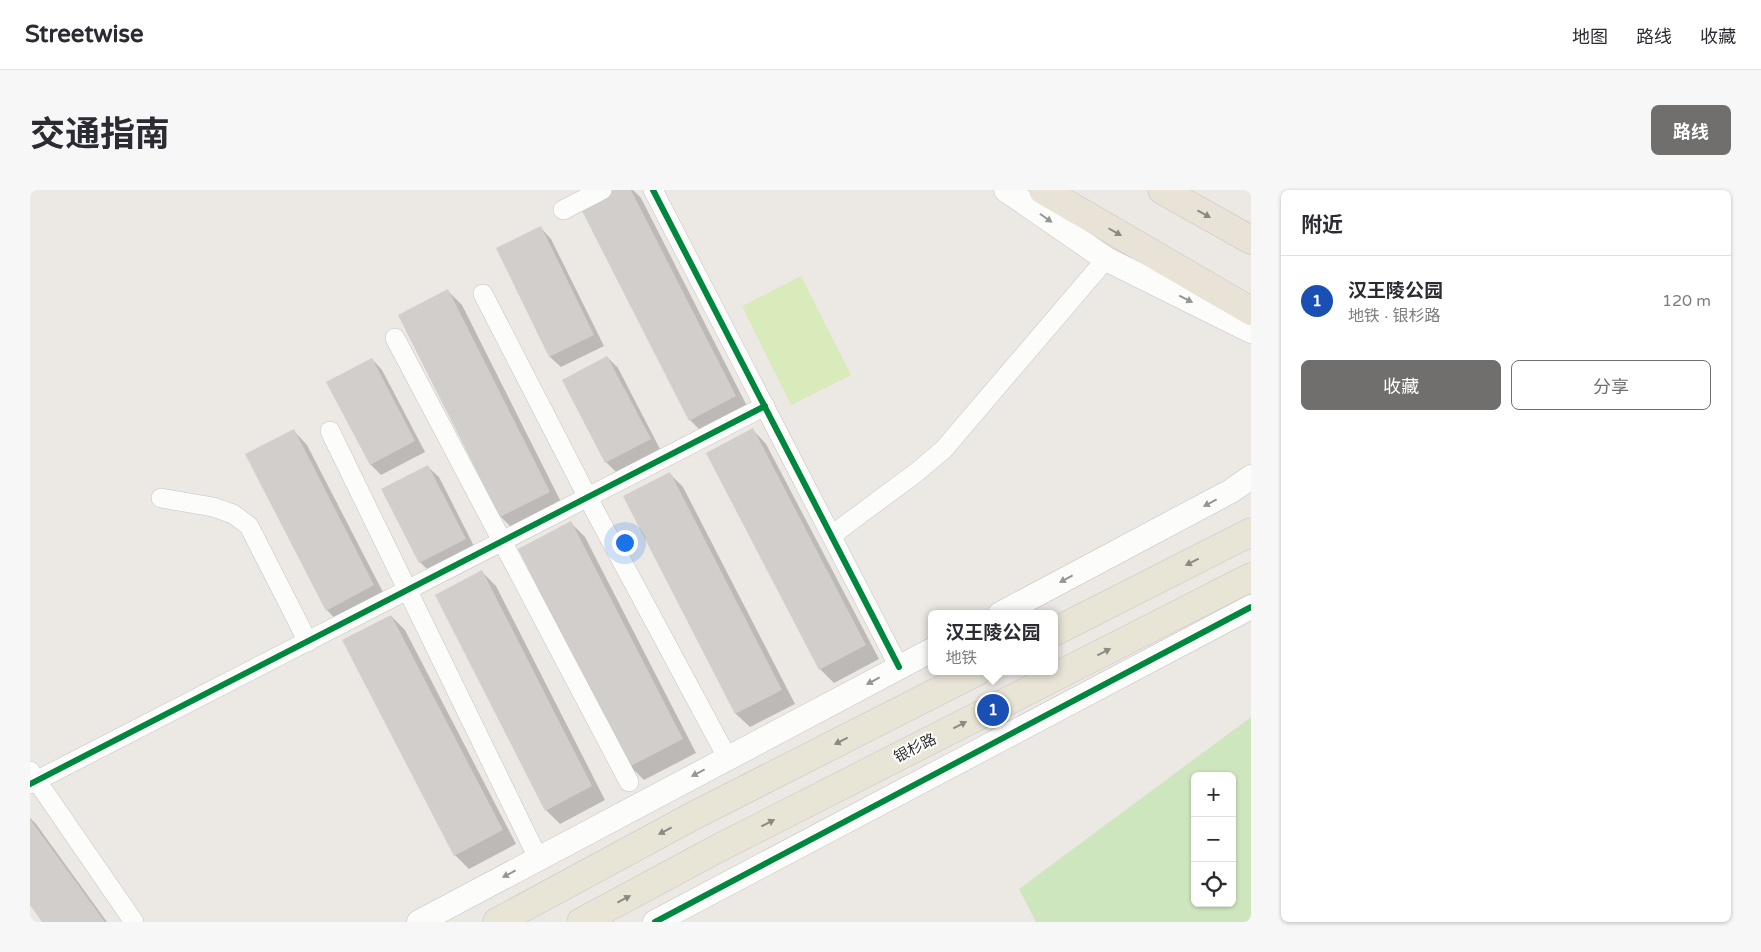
<!DOCTYPE html>
<html lang="zh">
<head>
<meta charset="utf-8">
<style>
  :root { --surface:#fff; --page:#f7f7f7; --text:#2b2b33; --muted:#7c7c81; --line:#e1e1e2; --accent:#706f6e }
  body { margin:0; font-family:"Varela Round","Noto Sans SC",sans-serif; background:var(--page); color:var(--text) }
  .controls { position:absolute; right:15px; bottom:15px; display:grid; overflow:hidden; border-radius:8px; box-shadow:0 1px 4px #0004 }
  .controls button { width:45px; height:45px; display:grid; place-items:center; padding:0; border:0; border-bottom:1px solid var(--line); background:var(--surface); color:var(--text); font:25px sans-serif }
  .you { position:absolute; left:594px; top:352px; width:18px; height:18px; margin:-12px; border:4px solid #fff; border-radius:50%; background:#1a73e8; box-shadow:0 0 0 8px #1a73e833 }
  .badge { display:grid; place-items:center; width:32px; height:32px; border-radius:50%; background:var(--accent); color:#fff; font-size:16px; font-weight:700 }
  .pin { position:absolute; translate:-50% -50%; border:2px solid #fff; box-shadow:0 1px 5px #0006 }
  .popup { position:absolute; left:898px; top:420px; width:130px; height:65px; box-sizing:border-box; display:grid; place-content:center; border-radius:8px; background:var(--surface); filter:drop-shadow(0 1px 4px #0005); font-size:16px; white-space:nowrap; color:var(--muted) }
  .popup b { font-size:19px; color:var(--text) }
  .popup::after { content:''; position:absolute; left:50%; top:100%; margin-left:-10px; border:10px solid transparent; border-top-color:var(--surface) }
  .list { margin:0; padding:0; list-style:none }
  h2 { display:flex; justify-content:space-between; align-items:center; height:65px; margin:0; padding:0 20px; font-size:21px }
  h2 small { font-size:16px; font-weight:400; color:var(--muted) }
  .list li { display:grid; grid-template-columns:32px 1fr auto; gap:15px; align-items:center; box-sizing:border-box; height:90px; padding:0 20px; border-top:1px solid var(--line) }
  .list b { display:block; font-size:19px; white-space:nowrap }
  .list p { margin:0; font-size:16px; white-space:nowrap; color:var(--muted) }
  .list em { font-size:16px; font-style:normal; color:var(--muted) }
  .actions { display:flex; gap:10px; padding:15px 20px }
  .actions a { flex:1; padding:11px 0; border:1px solid var(--accent); border-radius:8px; text-align:center; font-size:18px; color:var(--accent) }
  .actions .main { background:var(--accent); color:#fff }
  .icon { flex:none; width:28px; height:28px; fill:none; stroke:currentColor; stroke-width:2; stroke-linecap:round; stroke-linejoin:round }
  .map { position:relative; flex:none; width:1221px; height:732px; overflow:hidden; border-radius:8px }
  header { display:flex; align-items:center; gap:30px; box-sizing:border-box; height:70px; padding:0 25px; background:var(--surface); border-bottom:1px solid var(--line) }
  header strong { font-size:24px }
  nav { display:flex; gap:28px; margin-inline-start:auto; font-size:18px }
  .intro { display:flex; align-items:center; justify-content:space-between; box-sizing:border-box; height:120px; padding:0 30px }
  h1 { margin:0; font-size:35px }
  .button { padding:12px 22px; border-radius:8px; background:var(--accent); color:#fff; font-size:18px; font-weight:700 }
  main { display:flex; gap:30px; padding:0 30px }
  aside { flex:1; background:var(--surface); border-radius:8px; box-shadow:0 1px 4px #0004 }
  .map>svg:first-child { display:block }
</style>
</head>
<body>
<header>
<strong>Streetwise</strong>
<nav><a>地图</a><a>路线</a><a>收藏</a></nav>
</header>
<div class="intro"><h1>交通指南</h1><a class="button">路线</a></div>
<main>
<div class="map">
<svg width="1221" height="732" viewBox="0 0 1221 732">
  <rect width="100%" height="100%" fill="#ece8e4"/>
  <!-- green -->
  <path fill="#cee6be" fill-rule="evenodd" d="M1221,527V732H1006L989,699ZM1165,586H1202V713H1165Z"/>
  <!-- pitch -->
  <polygon fill="#d9eabb" points="771,86 821,185 761,215 712,116"/>
  <!-- shadow -->
  <g fill="#0003">
    <polygon points="585,0 603,0 611,8 719,220 674,244 660,230"/>
    <polygon points="511,38 521,49 574,156 531,177 520,167 468,59"/>
    <polygon points="418,101 432,115 533,316 484,340 471,327 369,126"/>
    <polygon points="577,167 588,178 630,259 586,282 576,272"/>
    <polygon points="342,169 352,180 395,262 351,285 341,275 298,193"/>
    <polygon points="723,240 736,254 849,469 804,493 790,479 678,264"/>
    <polygon points="264,241 277,255 357,410 310,434 297,420"/>
    <polygon points="398,277 409,287 446,360 401,383 390,372 353,300"/>
    <polygon points="639,283 653,297 765,514 720,537 706,524 594,307"/>
    <polygon points="541,333 555,347 666,563 614,590 600,576"/>
    <polygon points="452,382 466,396 575,610 530,634 516,620"/>
    <polygon points="361,426 375,440 486,654 439,679 425,665"/>
    <polygon points="0,628 6,634 77,732 14,732 0,713"/>
  </g>
  <!-- building -->
  <g fill="#d1cecb">
    <polygon points="582,0 601,0 706,206 659,231 550,17"/>
    <polygon points="511,36 564,145 519,167 466,58"/>
    <polygon points="418,99 520,302 470,327 368,125"/>
    <polygon points="577,166 621,249 575,273 532,190"/>
    <polygon points="342,168 385,251 340,275 296,192"/>
    <polygon points="723,238 836,455 789,480 676,263"/>
    <polygon points="264,239 344,395 296,421 215,264"/>
    <polygon points="398,275 436,349 389,373 351,299"/>
    <polygon points="640,282 752,500 705,524 593,306"/>
    <polygon points="541,331 653,549 599,577 488,359"/>
    <polygon points="452,380 562,596 515,621 405,405"/>
    <polygon points="361,425 473,640 424,666 312,450"/>
    <polygon points="0,629 75,732 12,732 0,715"/>
  </g>
  <g fill="none" stroke-linecap="round" stroke-linejoin="round">
    <defs>
      <g id="minor">
        <polyline points="623,0 869,477"/>
        <polyline points="533,20 572,0"/>
        <polyline points="453,104 558,308 697,567"/>
        <polyline points="365,148 599,592"/>
        <polyline points="300,241 508,668"/>
        <polyline points="131,308 183,317 203,324 219,336 278,452"/>
        <polyline points="802,345 887,282 914,259 1076,69"/>
        <polyline points="0,581 104,732"/>
        <polyline points="0,594 735,216"/>
      </g>
      <g id="tertiary">
        <polyline points="976,0 1076,69 1221,141"/>
        <polyline points="970,424 1201,301 1221,287"/>
        <polyline points="389,732 902,460"/>
        <polyline points="625,732 1221,417"/>
      </g>
      <g id="primary">
        <polyline points="1024,442 1221,342"/>
        <polyline points="467,732 663,626 948,481"/>
        <polyline points="551,732 683,661 1221,387"/>
      </g>
      <g id="trunk">
        <polyline points="1013,0 1221,121"/>
        <polyline points="1132,0 1221,50"/>
      </g>
    </defs>
    <!-- minor casing -->
    <use href="#minor" stroke="#c5c4c5" stroke-width="20"/>
    <!-- tertiary casing -->
    <use href="#tertiary" stroke="#c5c4c5" stroke-width="25"/>
    <!-- primary casing -->
    <use href="#primary" stroke="#c6c5c4" stroke-width="29"/>
    <!-- trunk casing -->
    <use href="#trunk" stroke="#c6c5c4" stroke-width="29"/>
    <!-- minor -->
    <use href="#minor" stroke="#fcfcfb" stroke-width="19"/>
    <!-- tertiary -->
    <use href="#tertiary" stroke="#fcfcfb" stroke-width="24"/>
    <!-- primary -->
    <use href="#primary" stroke="#e8e4d6" stroke-width="28"/>
    <!-- trunk -->
    <use href="#trunk" stroke="#e9e2d6" stroke-width="28"/>
    <defs>
      <g id="cycleway">
        <polyline points="623,0 869,477"/>
        <polyline points="0,594 735,216"/>
        <polyline points="625,732 1221,417"/>
      </g>
    </defs>
    <!-- cycleway casing -->
    <use href="#cycleway" stroke="#fff" stroke-width="9"/>
    <!-- cycleway -->
    <use href="#cycleway" stroke="#00873e" stroke-width="6"/>
  </g>
  <!-- one-way arrows -->
  <defs><path id="oneway-solid" d="M-6-.8H1V-3.2L6.5 0L1 3.2V.8H-6Z" transform="scale(1.25)"/></defs>
  <g fill="#8c8882">
    <use href="#oneway-solid" transform="translate(1174 24) rotate(29)"/>
    <use href="#oneway-solid" transform="translate(1085 42) rotate(30)"/>
  </g>
  <g fill="#959594">
    <use href="#oneway-solid" transform="translate(1016 28) rotate(35)"/>
    <use href="#oneway-solid" transform="translate(1156 109) rotate(27)"/>
    <use href="#oneway-solid" transform="translate(1180 313) rotate(152)"/>
    <use href="#oneway-solid" transform="translate(1036 389) rotate(152)"/>
    <use href="#oneway-solid" transform="translate(843 491) rotate(152)"/>
    <use href="#oneway-solid" transform="translate(668 583) rotate(152)"/>
    <use href="#oneway-solid" transform="translate(479 684) rotate(152)"/>
  </g>
  <g fill="#8b8982">
    <use href="#oneway-solid" transform="translate(1162 372) rotate(153)"/>
    <use href="#oneway-solid" transform="translate(1074 462) rotate(-27)"/>
    <use href="#oneway-solid" transform="translate(930 535) rotate(-27)"/>
    <use href="#oneway-solid" transform="translate(811 551) rotate(153)"/>
    <use href="#oneway-solid" transform="translate(738 633) rotate(-27)"/>
    <use href="#oneway-solid" transform="translate(635 641) rotate(152)"/>
    <use href="#oneway-solid" transform="translate(594 709) rotate(-28)"/>
  </g>
  <g text-anchor="middle" dominant-baseline="central" stroke-width="4" stroke-linejoin="round" paint-order="stroke">
    <!-- street labels -->
    <g font-size="15" fill="#2e2e2e" stroke="#fff">
      <text transform="translate(885 558) rotate(-27)">银杉路</text>
    </g>
  </g>
</svg>
<div class="controls">
<button>+</button>
<button>−</button>
<button><svg class="icon" aria-label="locate" viewBox="0 0 24 24"><circle cx="12" cy="12" r="6"/><path d="M12 2v4M12 18v4M2 12h4M18 12h4"/></svg></button>
</div>
<div class="you"></div>
<div class="pin badge" style="left:963px;top:520px;background:#1a4fb4">1</div>
<div class="popup"><b>汉王陵公园</b>地铁</div>
</div>
<aside>
<h2>附近<small></small></h2>
<ul class="list">
<li><span class="badge" style="background:#1a4fb4">1</span><div><b>汉王陵公园</b><p>地铁 · 银杉路</p></div><em>120 m</em></li>
</ul>
<div class="actions"><a class="main">收藏</a><a>分享</a></div>
</aside>
</main>
</body>
</html>
